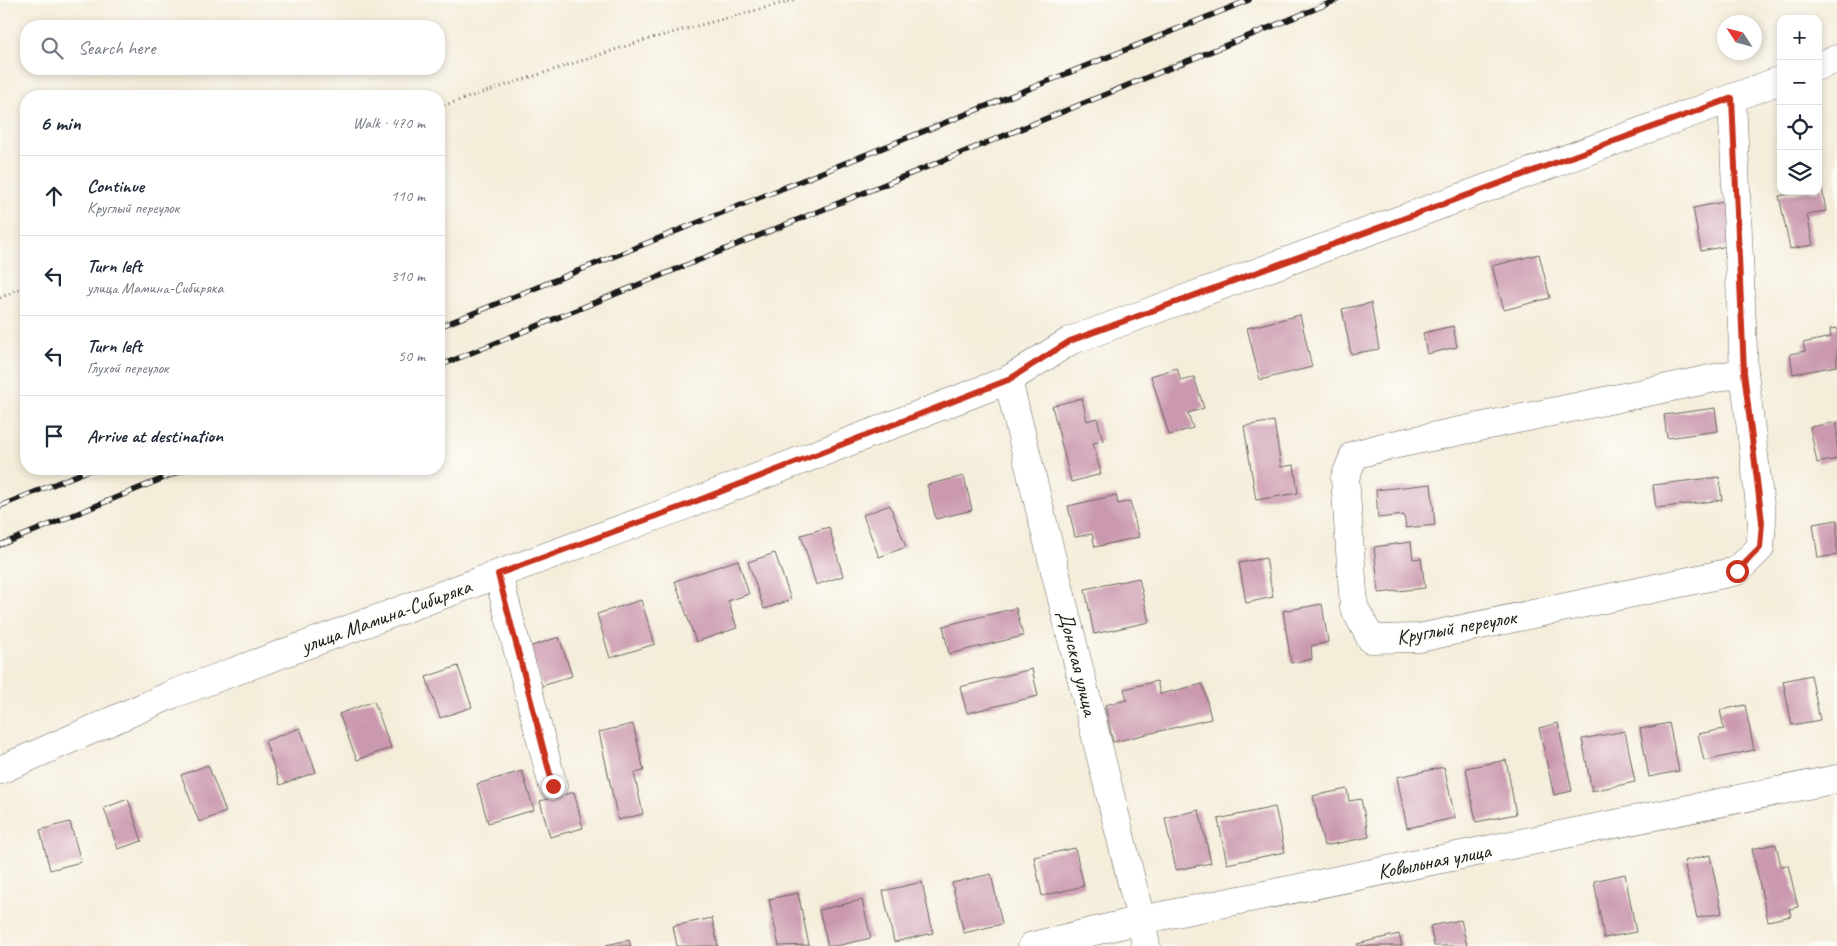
<!DOCTYPE html>
<html lang="en">
<head>
<meta charset="utf-8">
<style>
  :root { --surface:#fff; --page:#f2f2f3; --text:#1f2937; --muted:#747a83; --line:#e0e1e3 }
  body { margin:0; font-family:Caveat,sans-serif; background:var(--page); color:var(--text) }
  .controls { position:absolute; right:15px; top:15px; display:grid; overflow:hidden; border-radius:10px; box-shadow:0 2px 8px #0003 }
  .controls button { width:45px; height:45px; display:grid; place-items:center; padding:0; border:0; border-bottom:1px solid var(--line); background:var(--surface); color:var(--text); font:25px sans-serif }
  .compass { position:absolute; left:1717px; top:15px; width:45px; height:45px; border-radius:50%; background:var(--surface); box-shadow:0 2px 8px #0003; rotate:306deg }
  .stop { position:absolute; width:15px; height:15px; margin:-11px; border:4px solid #c8321e; border-radius:50%; background:#fff }
  .stop.end { background:#c8321e; border-color:#fff; box-shadow:0 1px 5px #0008 }
  .list { margin:0; padding:0; list-style:none }
  h2 { display:flex; justify-content:space-between; align-items:center; height:65px; margin:0; padding:0 20px; font-size:21px }
  h2 small { font-size:16px; font-weight:400; color:var(--muted) }
  .list li { display:grid; grid-template-columns:32px 1fr auto; gap:15px; align-items:center; box-sizing:border-box; height:80px; padding:0 20px; border-top:1px solid var(--line) }
  .list b { display:block; font-size:19px; white-space:nowrap }
  .list p { margin:0; font-size:16px; white-space:nowrap; color:var(--muted) }
  .list em { font-size:16px; font-style:normal; color:var(--muted) }
  .icon { flex:none; width:28px; height:28px; fill:none; stroke:currentColor; stroke-width:2; stroke-linecap:round; stroke-linejoin:round }
  .map { position:relative; flex:none; width:1837px; height:946px; overflow:hidden }
  .search { position:absolute; background:var(--surface); box-shadow:0 2px 8px #0003; left:20px; top:20px; width:425px; height:55px; display:flex; align-items:center; gap:12px; box-sizing:border-box; padding:0 18px; border-radius:20px; color:var(--muted); font-size:19px }
  .panel { position:absolute; background:var(--surface); box-shadow:0 2px 8px #0003; left:20px; top:90px; width:425px; height:385px; border-radius:20px }
  .map>svg:first-child { display:block }
</style>
</head>
<body>
<div class="map">
<svg width="1837" height="946" viewBox="0 0 1837 946">
  <rect width="100%" height="100%" fill="#fdfcf7"/>
  <filter id="ink" filterUnits="userSpaceOnUse"><feTurbulence type="fractalNoise" baseFrequency=".02" numOctaves="2"/><feDisplacementMap in="SourceGraphic" scale="10" xChannelSelector="R" yChannelSelector="G"/><feConvolveMatrix kernelMatrix="1 2 1 2 8 2 1 2 1" color-interpolation-filters="sRGB"/></filter>
  <filter id="wash" filterUnits="userSpaceOnUse"><feTurbulence type="fractalNoise" baseFrequency=".0096" numOctaves="4" result="noise"/><feDisplacementMap in="SourceGraphic" scale="20" xChannelSelector="R" yChannelSelector="G"/><feGaussianBlur stdDeviation="1.12" result="paint"/><feColorMatrix in="noise" values="0 0 0 0 0 0 0 0 0 0 0 0 0 0 0 0 0 1.4 0 .05"/><feComposite in="paint" operator="in"/></filter>
  <g filter="url(#wash)">
    <rect width="100%" height="100%" fill="#f4edda"/>
    <g id="blocks">
      <!-- building -->
      <g fill="#cb99af">
        <polygon points="1822,188 1826,211 1807,214 1813,245 1790,249 1779,196 1806,191 1818,191 1818,189"/>
        <polygon points="1729,201 1738,244 1701,251 1693,208"/>
        <polygon points="1539,254 1550,298 1504,310 1492,266"/>
        <polygon points="1371,303 1379,349 1351,354 1342,309"/>
        <polygon points="1300,315 1312,367 1260,380 1247,328"/>
        <polygon points="1453,326 1457,347 1427,354 1423,333"/>
        <polygon points="1837,328 1837,366 1793,374 1790,354 1805,351 1803,343 1831,337 1830,329"/>
        <polygon points="1177,368 1181,381 1194,377 1204,408 1188,413 1193,428 1169,435 1151,376"/>
        <polygon points="1082,398 1087,421 1097,418 1103,441 1093,443 1101,474 1071,482 1052,406"/>
        <polygon points="1715,408 1718,431 1667,438 1664,415"/>
        <polygon points="1274,421 1281,467 1294,465 1298,493 1256,500 1244,426"/>
        <polygon points="1837,422 1837,459 1817,463 1810,427"/>
        <polygon points="964,476 972,510 936,519 927,485"/>
        <polygon points="1719,477 1722,500 1656,508 1653,485"/>
        <polygon points="1431,484 1435,525 1406,528 1404,515 1378,518 1376,490"/>
        <polygon points="1116,495 1118,504 1130,501 1139,537 1095,547 1092,534 1075,537 1068,506"/>
        <polygon points="890,505 906,547 879,557 863,515"/>
        <polygon points="1837,520 1837,555 1818,558 1813,524"/>
        <polygon points="829,527 843,576 816,585 801,535"/>
        <polygon points="1411,542 1413,559 1421,558 1425,588 1379,593 1374,547"/>
        <polygon points="775,553 791,600 764,609 748,562"/>
        <polygon points="1266,558 1273,597 1246,603 1239,563"/>
        <polygon points="738,560 749,594 728,601 737,628 696,642 675,581"/>
        <polygon points="1139,578 1149,622 1094,634 1085,589"/>
        <polygon points="641,600 655,644 610,658 597,614"/>
        <polygon points="1322,604 1328,642 1311,646 1312,659 1291,663 1283,611"/>
        <polygon points="1016,608 1023,636 949,654 943,626"/>
        <polygon points="559,637 572,676 542,686 529,647"/>
        <polygon points="458,666 472,707 440,718 426,677"/>
        <polygon points="1032,669 1038,696 967,713 960,687"/>
        <polygon points="1811,675 1820,720 1792,725 1783,681"/>
        <polygon points="1157,681 1160,694 1203,684 1211,719 1113,742 1105,705 1127,700 1124,689"/>
        <polygon points="374,701 391,748 357,760 339,714"/>
        <polygon points="1745,705 1754,750 1704,761 1698,734 1724,729 1720,710"/>
        <polygon points="1558,723 1572,791 1554,795 1539,728"/>
        <polygon points="1669,723 1679,771 1649,777 1640,729"/>
        <polygon points="633,724 644,771 634,773 643,814 618,820 599,732"/>
        <polygon points="300,728 316,772 280,785 265,741"/>
        <polygon points="1625,731 1635,782 1592,791 1582,739"/>
        <polygon points="1506,760 1516,814 1476,822 1466,768"/>
        <polygon points="208,765 226,812 199,822 181,775"/>
        <polygon points="1444,767 1455,818 1407,828 1397,777"/>
        <polygon points="522,771 534,810 488,823 477,784"/>
        <polygon points="1347,789 1349,801 1361,799 1369,837 1324,846 1313,796"/>
        <polygon points="574,792 583,828 550,837 540,801"/>
        <polygon points="128,799 142,841 118,849 104,808"/>
        <polygon points="1275,807 1285,852 1227,864 1218,819"/>
        <polygon points="1199,810 1211,863 1176,870 1165,818"/>
        <polygon points="70,822 81,862 50,870 40,830"/>
        <polygon points="1776,844 1781,866 1788,865 1798,907 1789,909 1791,916 1768,921 1752,849"/>
        <polygon points="1075,848 1084,886 1042,896 1034,857"/>
        <polygon points="1710,855 1722,913 1697,918 1684,861"/>
        <polygon points="991,874 1002,924 964,933 952,883"/>
        <polygon points="1625,874 1636,932 1604,938 1594,881"/>
        <polygon points="922,882 933,933 894,942 883,891"/>
        <polygon points="798,893 809,945 779,946 769,899"/>
        <polygon points="862,900 871,938 836,946 828,946 819,910"/>
        <polygon points="712,918 718,946 677,946 673,926"/>
        <polygon points="1461,920 1467,946 1434,946 1430,926"/>
        <polygon points="1399,934 1402,946 1358,946 1357,944"/>
        <polygon points="629,940 631,946 606,946 606,945"/>
      </g>
    </g>
  </g>
  <g filter="url(#ink)">
    <use href="#blocks" fill-opacity="0" stroke="#68655e" stroke-width="1"/>
    <g fill="none" stroke-linecap="round" stroke-linejoin="round">
      <defs>
        <g id="street">
          <polyline points="1818,66 1837,59"/>
          <polyline points="1732,98 1744,372 1762,522 1760,548 1737,571 1419,638 1371,639 1354,607 1345,478 1354,455 1383,447 1744,372"/>
          <polyline points="1008,380 1141,920 1146,946"/>
          <polyline points="498,574 553,786"/>
          <polyline points="0,770 173,694 681,507 1008,380 1070,341 1781,80"/>
          <polyline points="1032,946 1141,920 1837,779"/>
        </g>
      </defs>
      <!-- street casing -->
      <use href="#street" stroke="#68655e" stroke-width="29"/>
      <!-- path -->
      <g stroke="#68655e" stroke-width="3" stroke-dasharray="1 4" stroke-linecap="butt">
        <polyline points="439,107 645,40 794,0"/>
        <polyline points="0,298 26,286"/>
      </g>
      <!-- street -->
      <use href="#street" stroke="#fff" stroke-width="28"/>
      <defs>
        <g id="rail">
          <polyline points="439,327 1249,0"/>
          <polyline points="439,366 1337,0"/>
          <polyline points="0,506 92,469"/>
          <polyline points="0,545 186,469"/>
        </g>
      </defs>
      <!-- rail casing -->
      <use href="#rail" stroke="#1c1c1c" stroke-width="5.5"/>
      <!-- rail -->
      <use href="#rail" stroke="#fdfcf7" stroke-width="4" stroke-dasharray="11" stroke-linecap="butt"/>
    </g>
  </g>
  <g fill="none" stroke-linecap="round" stroke-linejoin="round" filter="url(#ink)">
    <!-- route -->
    <polyline stroke="#c8321e" stroke-width="6" points="553,786 498,574 681,507 1008,380 1070,341 1732,98 1744,372 1762,522 1760,548 1737,571"/>
  </g>
  <g text-anchor="middle" dominant-baseline="central" stroke-width="4" stroke-linejoin="round" paint-order="stroke">
    <!-- street labels -->
    <g font-size="21" fill="#1c1c1c" stroke="#fdfcf7">
      <text transform="translate(386 616) rotate(-20)">улица Мамина-Сибиряка</text>
      <text transform="translate(1456 627) rotate(-10)">Круглый переулок</text>
      <text transform="translate(1078 663) rotate(76)">Донская улица</text>
      <text transform="translate(1434 861) rotate(-11)">Ковыльная улица</text>
    </g>
  </g>
</svg>
<div class="controls">
<button>+</button>
<button>−</button>
<button><svg class="icon" aria-label="locate" viewBox="0 0 24 24"><circle cx="12" cy="12" r="6"/><path d="M12 2v4M12 18v4M2 12h4M18 12h4"/></svg></button>
<button><svg class="icon" aria-label="layers" viewBox="0 0 24 24"><path d="M12 4l9 5-9 5-9-5zM3 14l9 5 9-5"/></svg></button>
</div>
<svg class="compass" viewBox="-18 -18 36 36"><path d="M0-13l5 13h-10z" fill="#e53935"/><path d="M0 13l5-13h-10z" fill="#747a83"/></svg>
<div class="stop" style="left:1737px;top:571px"></div>
<div class="stop end" style="left:553px;top:786px"></div>
<div class="search"><svg class="icon" aria-label="search" viewBox="0 0 24 24"><circle cx="10" cy="10" r="6"/><path d="M15 15l6 6"/></svg>Search here</div>
<section class="panel">
<h2>6 min<small>Walk · 470 m</small></h2>
<ul class="list">
<li><svg class="icon" aria-label="ahead" viewBox="0 0 24 24"><path d="M12 20V5M6 11l6-6 6 6"/></svg><div><b>Continue</b><p>Круглый переулок</p></div><em>110 m</em></li>
<li><svg class="icon" aria-label="left" viewBox="0 0 24 24"><path d="M17 20v-9H6M10 6l-5 5 5 5"/></svg><div><b>Turn left</b><p>улица Мамина-Сибиряка</p></div><em>310 m</em></li>
<li><svg class="icon" aria-label="left" viewBox="0 0 24 24"><path d="M17 20v-9H6M10 6l-5 5 5 5"/></svg><div><b>Turn left</b><p>Глухой переулок</p></div><em>50 m</em></li>
<li><svg class="icon" aria-label="arrive" viewBox="0 0 24 24"><path d="M6 21V4h12l-3 4 3 4H6"/></svg><div><b>Arrive at destination</b></div></li>
</ul>
</section>
</div>
</body>
</html>
